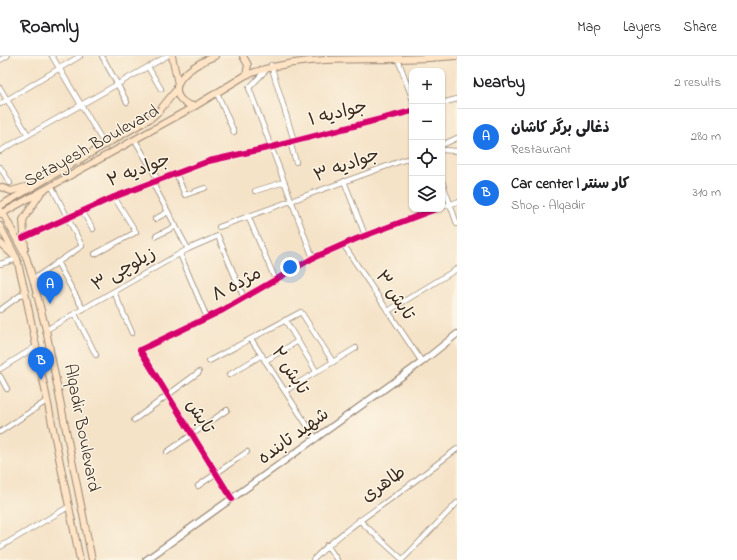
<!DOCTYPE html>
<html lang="en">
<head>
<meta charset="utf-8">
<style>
  :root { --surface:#fff; --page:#f2f2f2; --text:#202124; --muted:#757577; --line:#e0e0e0; --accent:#1a73e8 }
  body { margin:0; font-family:"Indie Flower","Playpen Sans Arabic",sans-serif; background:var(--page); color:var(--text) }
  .controls { position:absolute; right:12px; top:12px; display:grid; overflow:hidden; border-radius:8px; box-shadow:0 1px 3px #0004 }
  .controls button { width:36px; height:36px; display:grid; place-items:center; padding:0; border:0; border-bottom:1px solid var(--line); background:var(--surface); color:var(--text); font:20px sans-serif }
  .you { position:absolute; left:290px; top:211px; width:14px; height:14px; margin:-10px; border:3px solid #fff; border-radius:50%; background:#1a73e8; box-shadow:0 0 0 6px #1a73e833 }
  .badge { display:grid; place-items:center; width:26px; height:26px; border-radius:50%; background:var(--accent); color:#fff; font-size:13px; font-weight:700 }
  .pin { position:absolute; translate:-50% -33px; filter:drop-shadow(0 1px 2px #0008) }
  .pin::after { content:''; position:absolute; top:21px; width:14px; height:12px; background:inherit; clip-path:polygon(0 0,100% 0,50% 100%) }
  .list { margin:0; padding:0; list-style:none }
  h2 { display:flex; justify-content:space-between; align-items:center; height:52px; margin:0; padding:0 16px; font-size:17px }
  h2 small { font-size:13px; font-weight:400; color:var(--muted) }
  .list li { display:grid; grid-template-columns:26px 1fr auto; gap:12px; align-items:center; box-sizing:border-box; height:56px; padding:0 16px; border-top:1px solid var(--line) }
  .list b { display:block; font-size:15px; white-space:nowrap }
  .list p { margin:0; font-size:13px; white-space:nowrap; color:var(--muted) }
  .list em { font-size:13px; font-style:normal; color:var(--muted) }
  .icon { flex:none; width:22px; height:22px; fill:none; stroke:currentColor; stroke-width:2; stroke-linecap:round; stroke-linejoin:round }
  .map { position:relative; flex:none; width:457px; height:504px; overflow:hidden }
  header { display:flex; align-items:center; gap:24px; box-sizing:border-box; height:56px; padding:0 20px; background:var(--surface); border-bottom:1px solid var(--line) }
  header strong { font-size:19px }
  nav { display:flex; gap:22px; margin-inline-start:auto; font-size:14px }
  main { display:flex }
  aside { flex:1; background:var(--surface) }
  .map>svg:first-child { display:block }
</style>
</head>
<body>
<header>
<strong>Roamly</strong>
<nav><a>Map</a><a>Layers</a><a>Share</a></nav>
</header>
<main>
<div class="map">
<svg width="457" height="504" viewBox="0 0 457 504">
  <rect width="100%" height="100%" fill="#fcf5e5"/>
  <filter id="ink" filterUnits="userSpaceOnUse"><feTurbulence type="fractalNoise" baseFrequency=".025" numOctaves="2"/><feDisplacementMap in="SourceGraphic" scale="8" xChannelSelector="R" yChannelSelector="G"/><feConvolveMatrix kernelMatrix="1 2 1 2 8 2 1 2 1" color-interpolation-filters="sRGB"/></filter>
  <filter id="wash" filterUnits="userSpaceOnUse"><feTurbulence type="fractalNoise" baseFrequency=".012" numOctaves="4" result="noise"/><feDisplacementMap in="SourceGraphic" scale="16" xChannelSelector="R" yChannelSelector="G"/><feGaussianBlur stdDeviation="0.9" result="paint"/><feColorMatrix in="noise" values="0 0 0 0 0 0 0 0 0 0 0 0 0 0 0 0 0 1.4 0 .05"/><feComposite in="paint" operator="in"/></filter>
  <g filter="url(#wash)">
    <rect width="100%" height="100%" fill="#f5e3c8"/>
  </g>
  <g filter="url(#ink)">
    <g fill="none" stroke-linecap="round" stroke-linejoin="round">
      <defs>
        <g id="minor">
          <polyline points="52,0 105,89"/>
          <polyline points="102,0 127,46"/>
          <polyline points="398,3 412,42"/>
          <polyline points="0,4 7,0"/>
          <polyline points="271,9 294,85"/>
          <polyline points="148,11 161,33"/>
          <polyline points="267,13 249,32 313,202"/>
          <polyline points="0,32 28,79"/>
          <polyline points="217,37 234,76"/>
          <polyline points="442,47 457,43"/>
          <polyline points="0,48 80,0"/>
          <polyline points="135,84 158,124"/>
          <polyline points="290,86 296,106"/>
          <polyline points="442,89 457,82"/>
          <polyline points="442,94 457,95"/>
          <polyline points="0,95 167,0"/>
          <polyline points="0,111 10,127"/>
          <polyline points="176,117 185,139 205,132"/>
          <polyline points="344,125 365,179"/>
          <polyline points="442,125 457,168"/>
          <polyline points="152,126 188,193"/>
          <polyline points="255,135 284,126"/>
          <polyline points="442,151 457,146"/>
          <polyline points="82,155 93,173"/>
          <polyline points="248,160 276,225"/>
          <polyline points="155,163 168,156"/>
          <polyline points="219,171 412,101"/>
          <polyline points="156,180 176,170"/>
          <polyline points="23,182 114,141 209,105 272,91 412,55"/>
          <polyline points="343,188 422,306"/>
          <polyline points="95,198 136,176 114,141"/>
          <polyline points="180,198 207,262"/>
          <polyline points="57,206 83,253"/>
          <polyline points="0,208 17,203"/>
          <polyline points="33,223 82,190 52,131"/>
          <polyline points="114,236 132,277"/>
          <polyline points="0,254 25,236"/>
          <polyline points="388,255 457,213"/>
          <polyline points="75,258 96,299"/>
          <polyline points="285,264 316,315"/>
          <polyline points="46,274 188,193 218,180 244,242"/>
          <polyline points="251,283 316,383"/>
          <polyline points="209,305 301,256 333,306"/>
          <polyline points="265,305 298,285"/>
          <polyline points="0,313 37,290"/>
          <polyline points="229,319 262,299"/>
          <polyline points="0,320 7,333"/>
          <polyline points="285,335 356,292"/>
          <polyline points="134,364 199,316"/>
          <polyline points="0,376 48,344"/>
          <polyline points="167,396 227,354"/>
          <polyline points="198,430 247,396"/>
          <polyline points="232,443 140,294 223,254 313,202 356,183 436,153"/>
          <polyline points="359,464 402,503"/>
          <polyline points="327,489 337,504"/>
          <polyline points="0,491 70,450"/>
          <path d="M313,504C339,477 370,458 400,436C419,422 438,407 457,393"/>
          <polyline points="402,504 457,447"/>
        </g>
        <polyline id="tertiary" points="146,504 422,306 457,278"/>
        <g id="secondary">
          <polyline points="172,0 178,28"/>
          <path d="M215,0C202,5 168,22 179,41C182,46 189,50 195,50L246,19L248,9L243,0"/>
          <path d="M246,19C298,0 342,4 397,3C417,3 436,2 456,0"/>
          <polyline points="0,131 11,135 25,131"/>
          <polyline points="0,150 151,62 160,54 177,33"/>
          <polyline points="0,155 3,157 26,201 33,223 46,274 92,504"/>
          <polyline points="1,158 195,50"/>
          <polyline points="0,170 17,203 25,236 80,504"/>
          <polyline points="0,187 14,200"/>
          <polyline points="25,192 23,164 40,138"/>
        </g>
      </defs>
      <!-- minor casing -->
      <use href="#minor" stroke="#988673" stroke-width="6"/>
      <!-- tertiary casing -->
      <use href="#tertiary" stroke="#988673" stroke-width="8"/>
      <!-- secondary casing -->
      <use href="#secondary" stroke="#988673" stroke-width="8"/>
      <!-- minor -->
      <use href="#minor" stroke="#fff" stroke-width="4.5"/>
      <!-- tertiary -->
      <use href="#tertiary" stroke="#fff" stroke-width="5.5"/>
      <!-- secondary -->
      <use href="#secondary" stroke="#ffe4c6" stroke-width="6"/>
      <defs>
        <g id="cycleway">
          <polyline points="23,182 114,141 209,105 272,91 412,55"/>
          <polyline points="232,443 140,294 223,254 313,202 356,183 436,153"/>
        </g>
      </defs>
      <!-- cycleway casing -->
      <use href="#cycleway" stroke="#fcf5e5" stroke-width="8"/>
      <!-- cycleway -->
      <use href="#cycleway" stroke="#d6006c" stroke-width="6"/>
    </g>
  </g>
  <g text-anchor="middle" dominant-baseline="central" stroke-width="3" stroke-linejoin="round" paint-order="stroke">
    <!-- street labels -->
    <g font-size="18" fill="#3b2a1e" stroke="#fcf5e5">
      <text transform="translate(338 58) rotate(-14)">جوادیه ۱</text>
      <text transform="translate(92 91) rotate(-29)">Setayesh Boulevard</text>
      <text transform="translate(347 110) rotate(-20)">جوادیه ۳</text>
      <text transform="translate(139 115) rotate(-21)">جوادیه ۲</text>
      <text transform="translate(124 214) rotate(-30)">زیلوچی ۳</text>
      <text transform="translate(237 229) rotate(-28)">مژده ۸</text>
      <text transform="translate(394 240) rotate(56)">تابش ۳</text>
      <text transform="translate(289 315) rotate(57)">تابش ۲</text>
      <text transform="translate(199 361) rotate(58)">تابش</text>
      <text transform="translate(81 372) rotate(79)">Alqadir Boulevard</text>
      <text transform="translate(294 381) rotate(-36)">شهید تابنده</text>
      <text transform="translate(384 429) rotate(-35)">طاهری</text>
    </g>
  </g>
</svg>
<div class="controls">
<button>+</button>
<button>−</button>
<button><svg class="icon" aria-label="locate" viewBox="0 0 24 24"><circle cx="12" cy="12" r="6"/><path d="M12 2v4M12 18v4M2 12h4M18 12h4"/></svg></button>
<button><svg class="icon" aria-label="layers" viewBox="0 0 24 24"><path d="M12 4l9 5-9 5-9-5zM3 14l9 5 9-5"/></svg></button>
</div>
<div class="you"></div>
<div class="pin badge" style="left:50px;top:248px">A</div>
<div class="pin badge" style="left:41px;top:324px">B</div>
</div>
<aside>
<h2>Nearby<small>2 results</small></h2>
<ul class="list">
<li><span class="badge">A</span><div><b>ذغالی برگر کاشان</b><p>Restaurant</p></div><em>280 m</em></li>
<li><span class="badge">B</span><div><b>Car center | کار سنتر</b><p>Shop · Alqadir</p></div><em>310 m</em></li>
</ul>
</aside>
</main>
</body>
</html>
